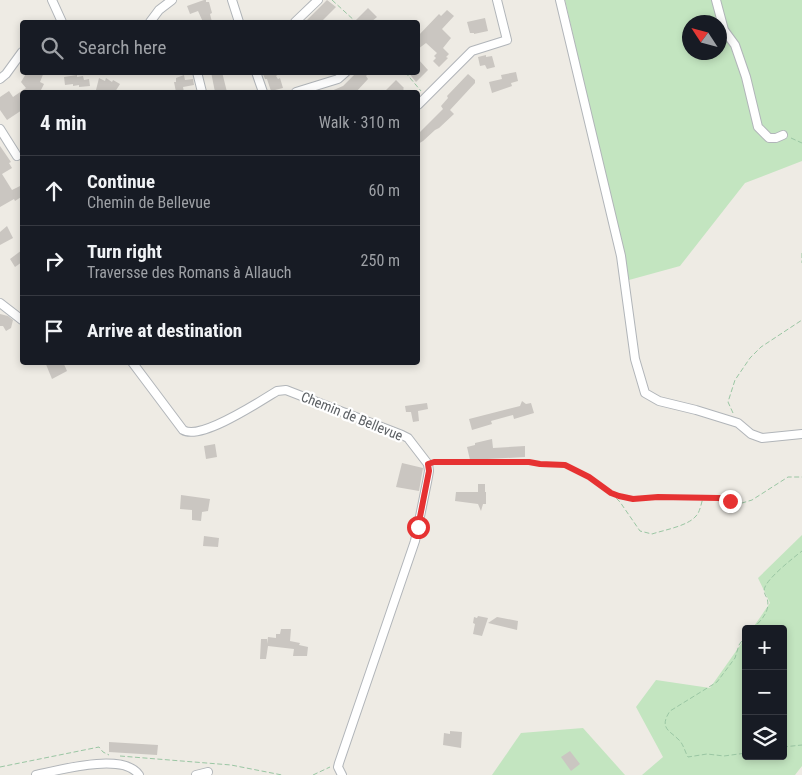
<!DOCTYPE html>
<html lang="en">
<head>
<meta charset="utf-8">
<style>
  :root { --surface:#171b24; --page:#242831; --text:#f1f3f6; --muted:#9ea1a6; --line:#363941 }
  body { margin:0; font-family:"Roboto Condensed",sans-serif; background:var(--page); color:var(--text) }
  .controls { position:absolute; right:15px; bottom:15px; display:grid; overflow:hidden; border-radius:5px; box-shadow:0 2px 8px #0003 }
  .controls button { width:45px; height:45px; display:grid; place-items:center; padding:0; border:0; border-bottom:1px solid var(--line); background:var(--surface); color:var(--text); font:25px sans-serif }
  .compass { position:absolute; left:682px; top:15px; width:45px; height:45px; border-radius:50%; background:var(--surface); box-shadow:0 2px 8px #0003; rotate:306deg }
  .stop { position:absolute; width:15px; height:15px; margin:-11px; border:4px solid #e63232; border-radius:50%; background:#fff }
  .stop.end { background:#e63232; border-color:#fff; box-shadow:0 1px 5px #0008 }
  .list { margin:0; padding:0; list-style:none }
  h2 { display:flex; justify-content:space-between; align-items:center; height:65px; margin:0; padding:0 20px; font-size:21px }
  h2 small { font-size:16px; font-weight:400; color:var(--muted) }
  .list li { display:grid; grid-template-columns:32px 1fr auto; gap:15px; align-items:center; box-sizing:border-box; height:70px; padding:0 20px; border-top:1px solid var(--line) }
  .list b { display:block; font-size:19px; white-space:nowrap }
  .list p { margin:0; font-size:16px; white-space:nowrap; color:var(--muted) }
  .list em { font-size:16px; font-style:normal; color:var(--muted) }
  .icon { flex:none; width:28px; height:28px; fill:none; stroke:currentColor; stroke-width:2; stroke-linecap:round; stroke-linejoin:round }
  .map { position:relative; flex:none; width:802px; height:775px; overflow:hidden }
  .search { position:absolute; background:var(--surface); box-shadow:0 2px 8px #0003; left:20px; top:20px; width:400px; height:55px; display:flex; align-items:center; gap:12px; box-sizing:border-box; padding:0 18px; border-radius:5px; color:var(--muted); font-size:19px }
  .panel { position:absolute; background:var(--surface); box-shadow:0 2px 8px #0003; left:20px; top:90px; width:400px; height:275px; border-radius:5px }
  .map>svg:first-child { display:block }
</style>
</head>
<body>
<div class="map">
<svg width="802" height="775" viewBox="0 0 802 775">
  <rect width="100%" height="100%" fill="#eeebe4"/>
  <!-- green -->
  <g fill="#c3e5c0" fill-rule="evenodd">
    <path d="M565,0H802V161L745,183L680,266L629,280ZM690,22H720V52H690Z"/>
    <polygon points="802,535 802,766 795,775 642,775 663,757 636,707 656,680 710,688 746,637 746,756 783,756 783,629 752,629 770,603 758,578"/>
    <polygon points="583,728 625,775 492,775 521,733"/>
  </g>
  <!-- building -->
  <g fill="#cac6c1">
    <polygon points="204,0 206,0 206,2 209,2 212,13 210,14 212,22 203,22 198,11 190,14 187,6"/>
    <polygon points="327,0 336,7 321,22 305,22"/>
    <polygon points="368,8 377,17 371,22 354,22"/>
    <polygon points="447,10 454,16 442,29 451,38 443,48 449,54 446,57 448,58 439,67 433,61 436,58 434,56 437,53 426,43 418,49 418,36 439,14 441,16"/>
    <polygon points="485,18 488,31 474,34 474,33 470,33 467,22"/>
    <polygon points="486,55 486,57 492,56 495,67 487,69 485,65 480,66 478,57"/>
    <polygon points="418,59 428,70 416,82 408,72 418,72"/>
    <polygon points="27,72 44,72 40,82 44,84 40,92 22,92 22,110 7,120 0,110 0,97 9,91 13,97 26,88 21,82"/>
    <polygon points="211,72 222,72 227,92 215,92"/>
    <polygon points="262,72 282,72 276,76 278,79 280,78 283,88 271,91 267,79 265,79"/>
    <polygon points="357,72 370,72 366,76 368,79 356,92 329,92 343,86"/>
    <polygon points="516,72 518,81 511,83 512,86 492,93 489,82 502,79 501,75"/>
    <polygon points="468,74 475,80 475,83 450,110 454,114 439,128 435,130 423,141 418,144 418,134 443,109 441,106 448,98 447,96"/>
    <polygon points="77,75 77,77 83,76 84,80 89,79 90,86 79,87 79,85 73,86 73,84 65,85 64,77"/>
    <polygon points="184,75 185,80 193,79 194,85 183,87 184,92 176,92 174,82 176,82 176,78"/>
    <polygon points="99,78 105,81 106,78 112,82 113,80 120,84 115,92 101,92 96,90"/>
    <polygon points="396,80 404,88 403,89 406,92 384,92"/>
    <polygon points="0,146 11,162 9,163 12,168 2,174 12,190 22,185 21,197 15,201 14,199 0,207"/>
    <polygon points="7,226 13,238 0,245 0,232"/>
    <polygon points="22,250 22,262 15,267 10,259"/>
    <polygon points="0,314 8,316 13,320 11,328 6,331 3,326 0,326"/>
    <polygon points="45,362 63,362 67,371 52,379"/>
    <polygon points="522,401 526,404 531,403 534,413 514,419 513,415 491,421 492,424 472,430 469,419 520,406"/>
    <polygon points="427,403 428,409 418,411 419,421 413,422 411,412 406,412 405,406"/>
    <polygon points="492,439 493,448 525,446 525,457 470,460 467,447 475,445 475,443"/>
    <polygon points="215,444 217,457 206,459 204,446"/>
    <polygon points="402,463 423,468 419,491 396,487"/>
    <polygon points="478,484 485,484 485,492 486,492 486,504 483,504 481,511 478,504 455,501 456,492 478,492"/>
    <polygon points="181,495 210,499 208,511 202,512 201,521 192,520 192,510 180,509"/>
    <polygon points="204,536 219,538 218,547 203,546"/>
    <polygon points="478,616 488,618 482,636 473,634 475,624 473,623 474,617 477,618"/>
    <polygon points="497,617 518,621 517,630 488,623"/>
    <polygon points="281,629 291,629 290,641 300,643 299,645 308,647 307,656 293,656 294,649 268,646 266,659 260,659 261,639 267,639 267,644 268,637 276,638 276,634 280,634"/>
    <polygon points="450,731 462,732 461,748 443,745 444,733 450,734"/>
    <polygon points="109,742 158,745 157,755 109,752"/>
    <polygon points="570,751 580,764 571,771 561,757"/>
  </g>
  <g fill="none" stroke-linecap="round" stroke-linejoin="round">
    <defs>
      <g id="minor">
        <polyline points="52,0 62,22"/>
        <polyline points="232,0 239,22"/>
        <polyline points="560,0 621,256 635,359 645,393 659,401 696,410 738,423 751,434 762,438 802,434"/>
        <polyline points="716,0 724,30 735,45 746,77 758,127 769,138 776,138 783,135"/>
        <polyline points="150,22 159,10 172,0"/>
        <polyline points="295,22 318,0"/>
        <polyline points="197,72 202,92"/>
        <polyline points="256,72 263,92"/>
        <polyline points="0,79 6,74 22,52"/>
        <polyline points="296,92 338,79 346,72"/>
        <polyline points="418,105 472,51 507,40 497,0"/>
        <polyline points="0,129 17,156"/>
        <polyline points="0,303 22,320"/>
        <path d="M132,362L183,430C200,441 259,402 277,391L286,390L402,435L408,438L428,464L429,471L427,482L415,541L339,763L338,767L342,775"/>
        <path d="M36,775C59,770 124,752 139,775"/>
        <polyline points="196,775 208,772"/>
      </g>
    </defs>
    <!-- minor casing -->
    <use href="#minor" stroke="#b1b5b9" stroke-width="10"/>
    <!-- path -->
    <g stroke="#9ac6a3" stroke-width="1" stroke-dasharray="5 2.5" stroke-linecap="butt">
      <polyline points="332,0 356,22"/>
      <polyline points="405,72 421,91"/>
      <polyline points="791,138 802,143"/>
      <polyline points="802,253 802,263"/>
      <polyline points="733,413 728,402 735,380 750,358 761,347 802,320"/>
      <polyline points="436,462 529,462 540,464 565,465 589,477 611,493 633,499 658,497 719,498 742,503 752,500 788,477 802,477"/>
      <path d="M611,493L620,502L640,531L652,534C664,530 688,526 696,516C700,512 701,504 703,498"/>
      <path d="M752,629C761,621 771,611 767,598C765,595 763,591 765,587C769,577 793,558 802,551"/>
      <path d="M746,635L739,645L735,658L717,682L670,711C658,729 671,731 680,741C684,746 685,752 688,757L707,754L724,756L746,753"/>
      <polyline points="783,747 802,745"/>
      <polyline points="120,756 231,765 282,775"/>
      <polyline points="0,767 99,747 103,752 109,755"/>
      <polyline points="313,775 330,767"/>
    </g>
    <!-- minor -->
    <use href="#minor" stroke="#fff" stroke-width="8"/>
  </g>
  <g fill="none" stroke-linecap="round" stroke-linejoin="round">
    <!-- route -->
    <polyline stroke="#e63232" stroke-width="6" points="418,527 429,471 428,464 434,462 529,462 540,464 565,465 589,477 611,493 619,496 633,499 658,497 719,498 730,501"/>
  </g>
  <g text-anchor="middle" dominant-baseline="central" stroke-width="4.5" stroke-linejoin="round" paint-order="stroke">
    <!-- street labels -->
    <g font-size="14" fill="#5c6064" stroke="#fff">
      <text transform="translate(352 416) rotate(22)">Chemin de Bellevue</text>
    </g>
  </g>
</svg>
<div class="controls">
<button>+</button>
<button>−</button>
<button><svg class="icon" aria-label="layers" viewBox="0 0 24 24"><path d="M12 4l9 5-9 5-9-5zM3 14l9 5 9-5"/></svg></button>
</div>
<svg class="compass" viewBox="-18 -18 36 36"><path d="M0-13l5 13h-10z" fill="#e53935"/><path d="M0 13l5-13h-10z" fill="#9ea1a6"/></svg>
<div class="stop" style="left:418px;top:527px"></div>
<div class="stop end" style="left:730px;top:501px"></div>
<div class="search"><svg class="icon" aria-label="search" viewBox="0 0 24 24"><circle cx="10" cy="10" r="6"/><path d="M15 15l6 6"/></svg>Search here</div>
<section class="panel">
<h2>4 min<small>Walk · 310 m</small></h2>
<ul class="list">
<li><svg class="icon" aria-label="ahead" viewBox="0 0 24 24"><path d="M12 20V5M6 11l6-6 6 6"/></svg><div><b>Continue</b><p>Chemin de Bellevue</p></div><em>60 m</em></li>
<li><svg class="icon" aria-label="right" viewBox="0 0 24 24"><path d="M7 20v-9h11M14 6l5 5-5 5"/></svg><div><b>Turn right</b><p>Traversse des Romans à Allauch</p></div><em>250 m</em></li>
<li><svg class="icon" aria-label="arrive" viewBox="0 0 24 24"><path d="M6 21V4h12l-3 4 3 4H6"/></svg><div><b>Arrive at destination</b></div></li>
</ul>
</section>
</div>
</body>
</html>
